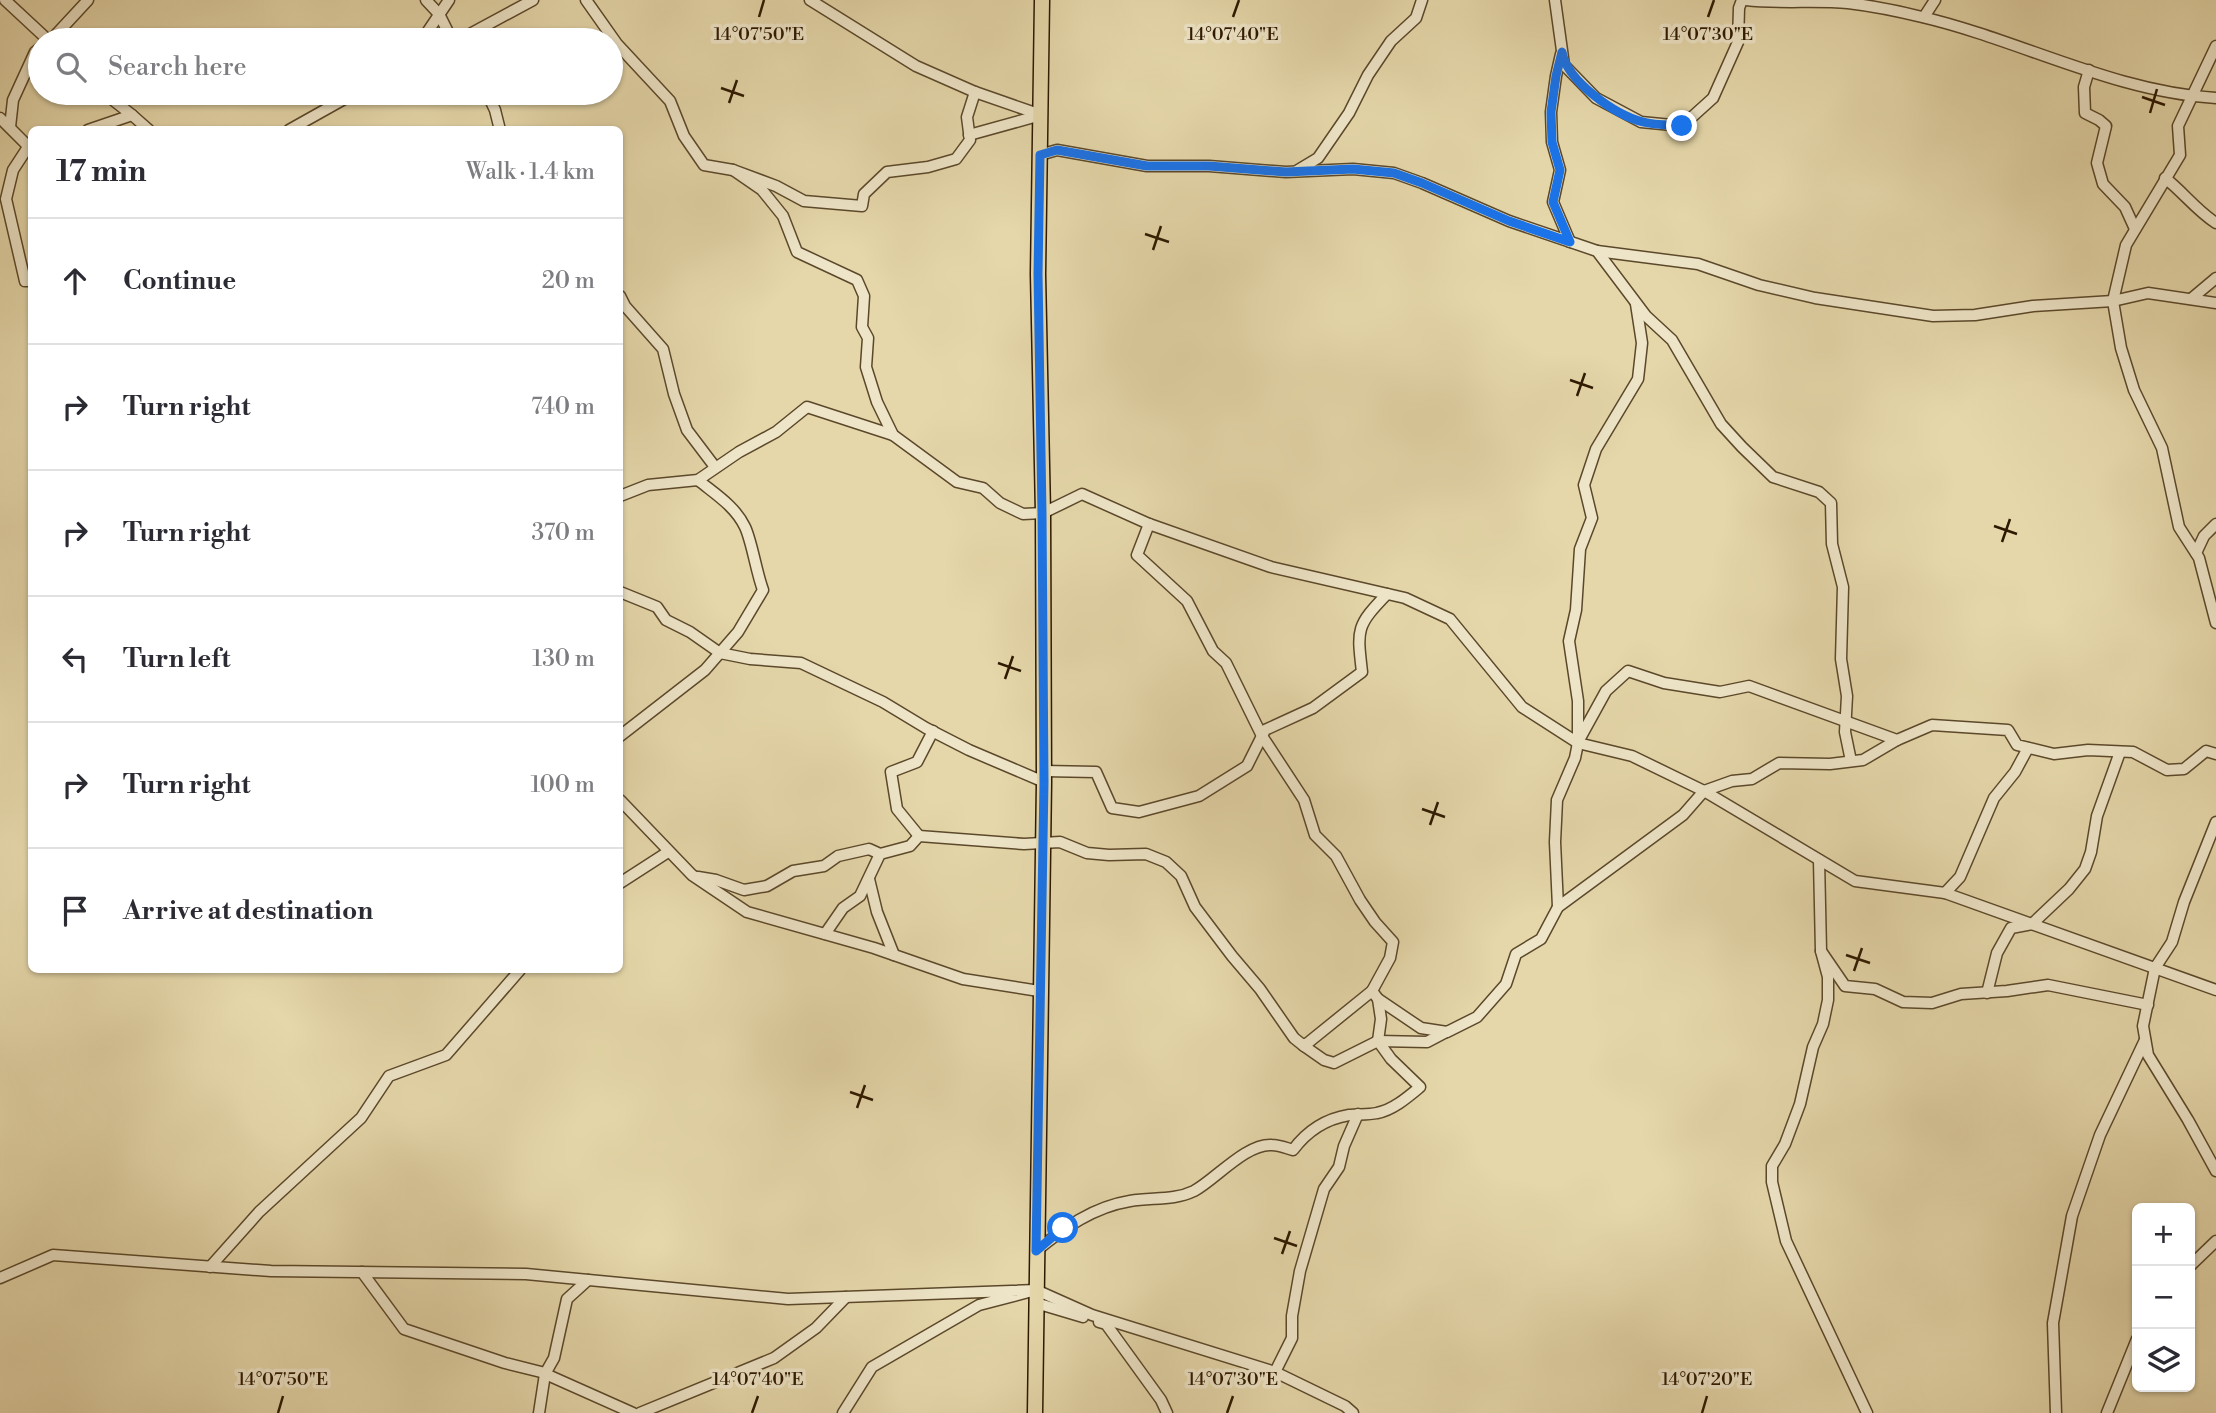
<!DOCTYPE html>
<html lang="en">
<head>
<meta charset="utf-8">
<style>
  :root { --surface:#fff; --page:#f2f2f3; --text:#2b2b33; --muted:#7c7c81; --line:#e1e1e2 }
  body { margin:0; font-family:"Libre Bodoni",serif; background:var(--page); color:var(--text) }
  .controls { position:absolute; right:21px; bottom:21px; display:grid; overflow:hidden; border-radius:10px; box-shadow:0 2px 5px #0004 }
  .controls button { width:63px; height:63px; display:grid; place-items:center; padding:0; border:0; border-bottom:2px solid var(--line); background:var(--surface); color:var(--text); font:35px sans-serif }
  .stop { position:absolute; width:21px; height:21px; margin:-16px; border:5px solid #1a73e8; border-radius:50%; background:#fff }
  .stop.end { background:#1a73e8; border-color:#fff; box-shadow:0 2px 7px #0008 }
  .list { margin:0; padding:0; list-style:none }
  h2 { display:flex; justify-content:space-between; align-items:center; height:91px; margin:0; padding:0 28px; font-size:30px }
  h2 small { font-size:23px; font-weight:400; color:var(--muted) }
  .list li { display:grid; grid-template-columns:46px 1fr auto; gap:21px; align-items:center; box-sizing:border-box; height:126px; padding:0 28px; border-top:2px solid var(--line) }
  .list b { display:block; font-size:26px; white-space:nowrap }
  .list em { font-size:23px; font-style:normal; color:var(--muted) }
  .icon { flex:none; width:38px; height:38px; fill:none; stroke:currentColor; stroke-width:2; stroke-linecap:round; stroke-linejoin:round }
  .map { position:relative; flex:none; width:2216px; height:1413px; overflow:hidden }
  .search { position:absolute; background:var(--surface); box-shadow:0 2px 5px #0004; left:28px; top:28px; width:595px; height:77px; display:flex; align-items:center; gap:18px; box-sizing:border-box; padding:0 24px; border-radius:38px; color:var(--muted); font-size:26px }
  .panel { position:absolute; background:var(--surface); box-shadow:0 2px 5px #0004; left:28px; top:126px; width:595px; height:847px; border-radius:10px }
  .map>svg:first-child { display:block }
</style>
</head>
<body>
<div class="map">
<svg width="2216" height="1413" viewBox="0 0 2216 1413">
  <rect width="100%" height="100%" fill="#e5d7aa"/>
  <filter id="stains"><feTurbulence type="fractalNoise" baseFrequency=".00286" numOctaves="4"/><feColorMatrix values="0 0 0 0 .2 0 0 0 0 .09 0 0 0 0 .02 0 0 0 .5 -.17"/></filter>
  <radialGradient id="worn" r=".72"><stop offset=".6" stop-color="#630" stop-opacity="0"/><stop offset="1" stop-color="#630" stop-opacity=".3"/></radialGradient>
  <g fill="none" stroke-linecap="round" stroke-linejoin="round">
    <defs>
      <g id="minor">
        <polyline points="5,0 48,40"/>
        <polyline points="426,0 439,14 452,40"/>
        <polyline points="586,0 617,44 670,101 684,136 704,165 733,170 776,186 804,201 862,206 864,194 887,172 928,167 956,159 970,140 967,117 975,92"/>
        <polyline points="810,0 916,66 975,92 1041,115"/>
        <polyline points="1555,0 1564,65 1596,98 1641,122 1682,126 1713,98 1738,42 1739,8 1742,0"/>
        <path d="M1746,0C1780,4 1814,0 1848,3C1873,6 1898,11 1922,17C2020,40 2114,92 2216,98"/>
        <polyline points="1924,17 1935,0"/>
        <polyline points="51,40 88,0"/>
        <polyline points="422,40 449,0"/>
        <polyline points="459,40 533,0"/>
        <polyline points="2216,46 2178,126 2180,155 2126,245 2113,301 2121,348 2134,390 2162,448 2179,527 2199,558 2216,623"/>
        <polyline points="1561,54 1556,76 1551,112 1552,142 1560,170 1553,202 1570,242"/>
        <polyline points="2089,70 2084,87 2085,113 2099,120 2106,126 2097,163 2103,184 2125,207 2135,229"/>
        <polyline points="104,93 132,115"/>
        <polyline points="487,93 495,110 500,130"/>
        <polyline points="0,118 32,150"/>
        <polyline points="10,127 13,100 35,52 40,48"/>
        <polyline points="88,130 132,115 149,130"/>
        <polyline points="289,130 355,93"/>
        <polyline points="969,135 1041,115"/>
        <polyline points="32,146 28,147 13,170 6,199 25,281 32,281"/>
        <polyline points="1040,155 1057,150 1147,166 1209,166 1286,172 1353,169 1394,173 1422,183 1509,221 1597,251 1646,316 1672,340 1721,424 1742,447 1773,477 1819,492 1831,503 1832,544 1843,587 1841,659 1847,696 1845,732 1851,761"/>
        <polyline points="733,170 762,190 783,216 797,252 857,280 864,296 862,327 868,338 866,367 877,402 893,435 957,482 983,488 1000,503 1023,514 1043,513 1082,494 1149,524 1271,567 1405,598 1450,619 1522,707 1578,743 1632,756 1704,791 1855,881 1945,893 2216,990"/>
        <polyline points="1298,170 1318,158 1349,113 1368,75 1391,41 1416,18 1422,0"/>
        <path d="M2165,178C2183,192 2197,211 2216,223"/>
        <polyline points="1597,251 1698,264 1759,285 1815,298 1933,316 1975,315 2033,306 2113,301 2148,293 2216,303"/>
        <polyline points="620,296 625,306 663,349 674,394 687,430 715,467"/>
        <polyline points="2191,299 2216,278"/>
        <polyline points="620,496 648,485 698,480 739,452 776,432 807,407 893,435"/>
        <polyline points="1149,524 1137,555 1187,601 1213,651 1226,663 1262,736 1304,800 1315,835 1336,856 1360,900 1375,922 1393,942 1390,958 1372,991"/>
        <polyline points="2196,553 2204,536 2216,524"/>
        <polyline points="620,592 657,607 666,620 690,632 720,653 750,659 801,663 883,702 926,728 969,750 1044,782"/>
        <path d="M620,736L705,670L738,632L763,590C756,571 752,542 745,527C735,506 715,494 698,480"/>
        <polyline points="1579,740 1606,691 1628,671 1664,683 1720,692 1749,686 1897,740"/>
        <path d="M1044,771L1096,772L1112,808L1139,812L1199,796L1247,766L1265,730L1313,708L1362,672C1357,629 1356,626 1387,594"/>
        <polyline points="620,800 692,875 747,912 874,948 963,979 1039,991"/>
        <polyline points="2216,822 2184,902 2172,942 2155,968 2143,1026 2148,1055 2188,1120 2216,1171"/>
        <polyline points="919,836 897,809 891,772 917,762 933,731"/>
        <polyline points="1819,860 1821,951 1845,986 1875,989 1903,1002 1932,1003 1961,994 2007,991 2048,985 2148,1005"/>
        <polyline points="698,877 716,880 744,890 767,886 793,871 824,866 838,856 869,849 880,854"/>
        <polyline points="869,879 877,912 894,955"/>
        <polyline points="620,883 668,852"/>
        <polyline points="1945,893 1960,877 1994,798 2015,772 2028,748"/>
        <polyline points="1558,907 1555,842 1557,800 1575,758 1578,743 1578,701 1569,641 1576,610 1580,549 1592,518 1584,485 1596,449 1638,379 1642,343 1636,304"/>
        <polyline points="825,934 843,908 860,896 880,854 910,846 919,836 1024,844 1060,842 1087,853 1109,855 1146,854 1166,862 1181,876 1195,907 1232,956 1260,989 1294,1038 1304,1046 1372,991 1378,999 1421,1028 1447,1032 1477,1017 1506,984 1516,954 1541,939 1558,907 1683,815 1704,791 1732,781 1752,779 1779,763 1830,764 1863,760 1897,740 1932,725 2008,730 2017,745 2054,754 2088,750 2133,752 2167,770 2184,769 2206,751 2216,754"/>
        <polyline points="1821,951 1828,977 1828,1000 1823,1024 1813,1047 1800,1104 1785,1144 1772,1166 1772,1182 1786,1241 1867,1413"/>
        <polyline points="1987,993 1997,953 2011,928 2032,924 2069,889 2085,869 2091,852 2097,816 2120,752"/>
        <polyline points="1304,1046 1324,1060 1334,1063 1378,1041 1427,1042 1446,1032"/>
        <path d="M1036,1251C1064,1228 1093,1207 1130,1201C1152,1197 1173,1201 1194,1191C1215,1180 1246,1143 1272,1145C1279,1145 1286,1148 1293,1150C1307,1131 1325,1119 1349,1115C1358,1114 1368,1115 1377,1113C1393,1110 1408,1097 1420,1087L1391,1059L1378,1041L1381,1019L1378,999"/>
        <polyline points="2190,1266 2216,1241"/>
        <polyline points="210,1267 259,1212 361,1118 389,1076 446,1055 520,970"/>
        <polyline points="362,1272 404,1329 505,1363 541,1372 633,1413"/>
        <polyline points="0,1278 53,1255 271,1271 526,1274 788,1299 1036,1290 979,1305 872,1367 843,1413"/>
        <polyline points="1036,1290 1092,1315 1275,1372 1345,1406 1353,1413"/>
        <polyline points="1036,1303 1083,1317"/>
        <polyline points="1099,1322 1106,1324 1161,1400 1167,1413"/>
        <polyline points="1275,1372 1292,1338 1292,1316 1300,1271 1324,1189 1339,1167 1344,1146 1358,1114"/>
        <polyline points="539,1413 545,1374 554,1358 567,1299 588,1280"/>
        <polyline points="640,1413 774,1358 816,1328 846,1297"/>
        <polyline points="2056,1413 2053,1323 2072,1216 2100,1135 2145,1040"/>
        <polyline points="2107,1413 2137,1339"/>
      </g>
      <polyline id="major" points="1035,1413 1044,782 1043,513 1038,274 1042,0"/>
    </defs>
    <!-- minor casing -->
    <use href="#minor" stroke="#5b482a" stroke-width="13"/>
    <!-- major casing -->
    <use href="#major" stroke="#2d1800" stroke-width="17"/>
    <!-- minor -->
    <use href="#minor" stroke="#eee5c8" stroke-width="10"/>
    <!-- major -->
    <use href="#major" stroke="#e5d7aa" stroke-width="14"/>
  </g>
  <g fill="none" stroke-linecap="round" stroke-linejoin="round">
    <!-- route -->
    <path stroke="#1a73e8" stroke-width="9" d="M1063,1228L1036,1251L1044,782L1042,513L1038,274L1040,155L1057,150L1147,166H1209L1286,172L1353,169L1394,173L1422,183L1509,221L1570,242L1553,202L1560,170L1552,142L1551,112L1556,76L1562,52C1567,81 1615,115 1643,122C1655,125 1669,125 1682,126"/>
  </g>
  <!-- ticks -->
  <path fill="none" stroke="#2d1800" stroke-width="2.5" d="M759,17L764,0M1233,17L1239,0M1708,17L1714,0M721,88L744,96M2142,97L2165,105M729,103L737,80M2150,113L2157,89M1145,234L1169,242M1153,250L1161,226M1570,380L1593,388M1577,396L1585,373M1994,526L2017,534M2002,542L2010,519M998,663L1021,671M1005,679L1013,656M1422,809L1445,817M1430,825L1438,802M1846,955L1870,963M1854,971L1862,948M850,1092L873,1100M857,1108L865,1085M1274,1238L1297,1246M1282,1254L1290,1231M278,1413L283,1396M752,1413L758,1396M1227,1413L1233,1396M1702,1413L1707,1396"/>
  <g font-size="18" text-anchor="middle" fill="#2d1800" stroke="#eee5c8" stroke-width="7" stroke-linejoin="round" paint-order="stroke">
    <text x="1708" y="40">14°07'30"E</text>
    <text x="759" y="40">14°07'50"E</text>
    <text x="1233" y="40">14°07'40"E</text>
    <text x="283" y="1385">14°07'50"E</text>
    <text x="758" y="1385">14°07'40"E</text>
    <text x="1233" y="1385">14°07'30"E</text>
    <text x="1707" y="1385">14°07'20"E</text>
  </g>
  <rect width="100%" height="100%" filter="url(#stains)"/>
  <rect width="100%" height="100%" fill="url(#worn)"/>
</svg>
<div class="controls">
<button>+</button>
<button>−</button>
<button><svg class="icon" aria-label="layers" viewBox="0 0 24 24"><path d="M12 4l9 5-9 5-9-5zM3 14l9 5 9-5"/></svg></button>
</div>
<div class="stop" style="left:1063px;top:1228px"></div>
<div class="stop end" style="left:1682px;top:126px"></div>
<div class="search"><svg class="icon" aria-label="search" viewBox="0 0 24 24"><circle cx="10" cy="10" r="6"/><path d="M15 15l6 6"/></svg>Search here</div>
<section class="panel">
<h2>17 min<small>Walk · 1.4 km</small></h2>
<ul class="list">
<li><svg class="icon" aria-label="ahead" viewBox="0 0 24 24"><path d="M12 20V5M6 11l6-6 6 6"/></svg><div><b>Continue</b></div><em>20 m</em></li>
<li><svg class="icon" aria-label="right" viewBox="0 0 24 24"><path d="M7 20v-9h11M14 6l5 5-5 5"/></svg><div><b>Turn right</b></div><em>740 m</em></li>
<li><svg class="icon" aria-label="right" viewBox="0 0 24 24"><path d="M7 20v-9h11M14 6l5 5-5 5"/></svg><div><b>Turn right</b></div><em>370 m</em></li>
<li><svg class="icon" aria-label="left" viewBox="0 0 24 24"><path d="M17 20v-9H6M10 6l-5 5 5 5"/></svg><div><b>Turn left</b></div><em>130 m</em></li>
<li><svg class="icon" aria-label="right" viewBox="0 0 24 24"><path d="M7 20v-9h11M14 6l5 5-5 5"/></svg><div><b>Turn right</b></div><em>100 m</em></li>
<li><svg class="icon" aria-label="arrive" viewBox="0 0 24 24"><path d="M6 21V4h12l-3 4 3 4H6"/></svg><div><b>Arrive at destination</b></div></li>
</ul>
</section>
</div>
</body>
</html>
